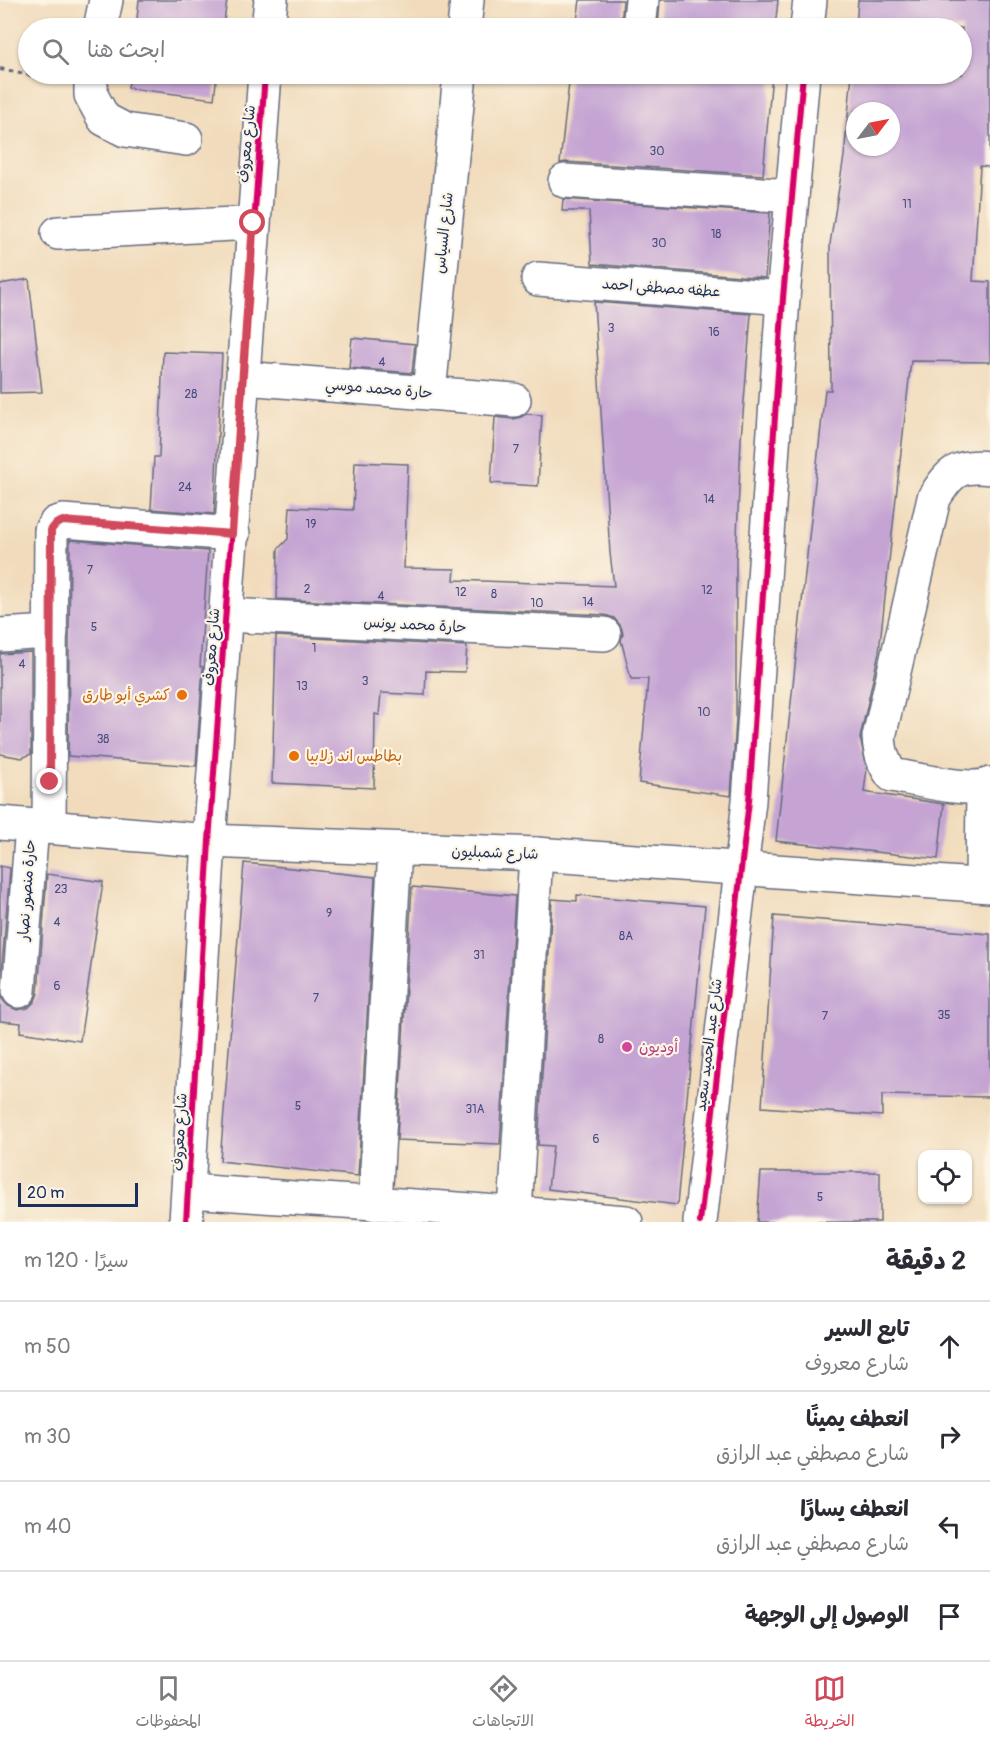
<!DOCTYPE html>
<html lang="ar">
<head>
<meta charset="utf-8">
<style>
  :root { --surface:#fff; --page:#f2f2f3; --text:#2b2b33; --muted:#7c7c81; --line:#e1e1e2; --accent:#d1495b }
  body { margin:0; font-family:Pangolin,"Playpen Sans Arabic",sans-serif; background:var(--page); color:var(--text); direction:rtl }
  .controls { position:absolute; right:18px; bottom:18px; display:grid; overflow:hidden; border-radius:12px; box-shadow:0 2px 4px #0004 }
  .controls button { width:54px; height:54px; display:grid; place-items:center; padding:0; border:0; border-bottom:2px solid var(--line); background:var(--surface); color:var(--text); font:30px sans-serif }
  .compass { position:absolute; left:846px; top:102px; width:54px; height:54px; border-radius:50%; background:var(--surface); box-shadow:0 2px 4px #0004; rotate:58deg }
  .scale { position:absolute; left:18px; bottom:15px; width:120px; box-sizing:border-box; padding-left:6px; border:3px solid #1b2f5e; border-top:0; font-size:16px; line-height:21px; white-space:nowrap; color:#1b2f5e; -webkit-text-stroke:4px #fcf5e5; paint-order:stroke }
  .stop { position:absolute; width:18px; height:18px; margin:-14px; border:4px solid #d1495b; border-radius:50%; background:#fff }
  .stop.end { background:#d1495b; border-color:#fff; box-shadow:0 2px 6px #0008 }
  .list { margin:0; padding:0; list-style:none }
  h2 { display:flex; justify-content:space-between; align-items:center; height:78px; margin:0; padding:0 24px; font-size:26px }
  h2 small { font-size:20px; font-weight:400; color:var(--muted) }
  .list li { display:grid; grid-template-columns:39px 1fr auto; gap:18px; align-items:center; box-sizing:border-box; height:90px; padding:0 24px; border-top:2px solid var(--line) }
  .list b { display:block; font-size:22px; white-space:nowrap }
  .list p { margin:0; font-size:20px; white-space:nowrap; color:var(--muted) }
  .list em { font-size:20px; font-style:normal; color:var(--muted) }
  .icon { flex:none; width:33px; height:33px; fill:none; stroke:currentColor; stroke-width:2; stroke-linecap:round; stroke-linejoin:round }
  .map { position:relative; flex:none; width:990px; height:1222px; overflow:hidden; direction:ltr }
  .search { position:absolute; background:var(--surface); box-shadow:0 2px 4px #0004; left:18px; right:18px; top:18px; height:66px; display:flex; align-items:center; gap:15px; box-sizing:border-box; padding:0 21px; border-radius:33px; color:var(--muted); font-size:22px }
  .sheet { height:438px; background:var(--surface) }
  nav { display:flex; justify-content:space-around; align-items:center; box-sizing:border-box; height:84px; border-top:2px solid var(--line); background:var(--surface); font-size:16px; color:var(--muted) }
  nav a { display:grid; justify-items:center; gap:3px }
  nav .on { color:var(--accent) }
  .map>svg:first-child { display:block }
</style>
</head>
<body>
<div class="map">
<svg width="990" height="1222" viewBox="0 0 990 1222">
  <rect width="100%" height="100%" fill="#fcf5e5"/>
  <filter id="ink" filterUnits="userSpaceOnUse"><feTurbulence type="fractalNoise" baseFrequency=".0167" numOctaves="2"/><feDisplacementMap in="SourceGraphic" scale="12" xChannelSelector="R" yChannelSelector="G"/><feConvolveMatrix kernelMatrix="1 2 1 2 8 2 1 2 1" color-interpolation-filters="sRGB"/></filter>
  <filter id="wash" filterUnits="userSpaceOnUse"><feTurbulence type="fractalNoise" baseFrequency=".008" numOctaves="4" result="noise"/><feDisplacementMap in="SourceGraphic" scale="24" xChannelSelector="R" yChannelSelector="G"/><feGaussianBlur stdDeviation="1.35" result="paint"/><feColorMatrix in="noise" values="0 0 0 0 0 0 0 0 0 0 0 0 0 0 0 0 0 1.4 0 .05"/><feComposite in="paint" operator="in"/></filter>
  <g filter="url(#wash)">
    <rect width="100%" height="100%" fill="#f1dbbc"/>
    <g id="blocks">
      <!-- building -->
      <g fill="#c5a4d3" fill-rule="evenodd">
        <polygon points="139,0 227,0 223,28 136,28"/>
        <polygon points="580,0 623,0 621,28 576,28"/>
        <polygon points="660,0 778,0 775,28 658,28"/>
        <path d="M858,0H990V167L980,166L973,281L990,282V362L911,361L879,652L860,738L867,768L864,792L944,804L938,859L776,841L825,390H831L830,244L844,156L852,74H962V28H856ZM855,111H891V147H855Z"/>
        <polygon points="130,74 217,74 214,99 128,88"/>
        <polygon points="570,74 772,74 763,175 566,162 560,163"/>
        <polygon points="563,199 770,213 765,278 592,264 589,211 562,211"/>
        <polygon points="29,279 42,392 0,393 0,284"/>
        <polygon points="594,302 751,314 741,439 736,561 736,720 731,796 639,783 648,679 631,679 621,640 623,634 621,626 614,618 605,615 277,599 278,549 288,539 290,507 353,510 355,462 408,464 404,568 455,569 454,580 614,586 610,553"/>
        <polygon points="352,338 415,344 412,373 349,368"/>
        <polygon points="163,352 222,354 214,514 151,509 154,457 159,457"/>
        <polygon points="526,414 542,415 538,486 491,483 495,417 513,419 521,417"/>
        <polygon points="70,540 208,551 200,666 203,667 196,766 68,756"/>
        <polygon points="276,636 467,646 465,672 426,671 425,695 381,693 379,715 375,714 374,788 272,783"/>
        <polygon points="31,652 31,754 22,758 0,754 0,654"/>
        <polygon points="244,863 375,877 358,1176 220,1161"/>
        <polygon points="0,866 10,868 0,990 2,999 8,1006 17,1010 28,1008 35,1001 38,993 47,874 103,882 80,1041 20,1032 21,1023 0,1021"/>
        <polygon points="412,887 515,896 500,1144 397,1140"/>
        <polygon points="577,895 705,906 677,1205 548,1189 553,1146 538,1145 552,899 577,901"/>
        <polygon points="774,916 990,934 990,1097 882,1095 882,1116 762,1107"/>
        <polygon points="761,1172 880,1172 880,1222 757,1222"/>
      </g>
    </g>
  </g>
  <g filter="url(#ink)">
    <use href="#blocks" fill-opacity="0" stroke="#666b7f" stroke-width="1.5"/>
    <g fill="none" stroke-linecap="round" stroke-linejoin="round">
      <defs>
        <g id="minor">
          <polyline points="100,28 106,0"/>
          <polyline points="268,28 271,0"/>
          <polyline points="464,28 467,0"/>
          <polyline points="639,28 642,0"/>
          <polyline points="807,28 810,0"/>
          <polyline points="91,74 91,95 104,119 125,130 186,139"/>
          <polyline points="565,181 792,196"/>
          <polyline points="58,233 253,223"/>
          <polyline points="538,279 783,298"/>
          <polyline points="244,378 514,400"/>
          <polyline points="429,393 460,74"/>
          <path d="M990,468C958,464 950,472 934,498L879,737C880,752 883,763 892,775C915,779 970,793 990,784"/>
          <polyline points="226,615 604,634"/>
          <polyline points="0,635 51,632"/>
          <polyline points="0,823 209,841 536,854 990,886"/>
          <polyline points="49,827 51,530 56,523 63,521 233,534"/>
          <polyline points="982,885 983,787"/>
          <polyline points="19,991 32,826"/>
          <path d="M189,1191C335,1201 480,1209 626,1222"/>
          <polyline points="375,1204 395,849"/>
          <polyline points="515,1212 536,854"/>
          <polyline points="186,1222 209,841 265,74"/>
          <polyline points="700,1222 749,801 783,298 803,74"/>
        </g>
      </defs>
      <!-- minor casing -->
      <use href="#minor" stroke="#666b7f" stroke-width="36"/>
      <!-- path -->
      <polyline stroke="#666b7f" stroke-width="4" stroke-dasharray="4.5 4.5" stroke-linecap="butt" points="0,69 55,80"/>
      <!-- minor -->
      <use href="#minor" stroke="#fff" stroke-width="33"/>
      <defs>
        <g id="cycleway">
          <polyline points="186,1222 209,841 265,74"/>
          <polyline points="700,1222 749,801 783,298 803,74"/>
        </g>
      </defs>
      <!-- cycleway casing -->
      <use href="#cycleway" stroke="#fcf5e5" stroke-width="10"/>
      <!-- cycleway -->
      <use href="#cycleway" stroke="#d6006c" stroke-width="6"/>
    </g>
  </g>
  <g fill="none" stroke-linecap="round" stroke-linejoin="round" filter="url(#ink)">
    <!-- route -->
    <polyline stroke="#d1495b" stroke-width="8" points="50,782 51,530 56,524 63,521 232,534 253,223"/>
  </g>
  <!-- markers -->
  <g fill="#e8710a" stroke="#fcf5e5" stroke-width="2">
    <circle cx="182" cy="695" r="6"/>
    <circle cx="294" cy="756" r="6"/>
  </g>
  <circle fill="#d1479c" stroke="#fcf5e5" stroke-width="2" cx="627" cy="1047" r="6"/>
  <g text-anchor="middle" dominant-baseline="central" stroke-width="4.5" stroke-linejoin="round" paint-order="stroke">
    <!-- number labels -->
    <g font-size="12" fill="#464c7b">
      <text x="657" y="151">30</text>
      <text x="907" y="204">11</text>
      <text x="716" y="234">18</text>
      <text x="659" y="243">30</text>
      <text x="611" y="328">3</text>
      <text x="714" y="332">16</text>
      <text x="382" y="362">4</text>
      <text x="191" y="394">28</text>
      <text x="516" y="449">7</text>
      <text x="185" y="487">24</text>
      <text x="709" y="499">14</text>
      <text x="311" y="524">19</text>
      <text x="90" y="570">7</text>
      <text x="307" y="589">2</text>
      <text x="707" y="590">12</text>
      <text x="461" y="592">12</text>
      <text x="494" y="594">8</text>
      <text x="381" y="596">4</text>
      <text x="588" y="602">14</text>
      <text x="537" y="603">10</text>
      <text x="94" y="627">5</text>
      <text x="314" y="648">1</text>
      <text x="22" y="664">4</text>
      <text x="365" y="681">3</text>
      <text x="302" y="686">13</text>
      <text x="704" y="712">10</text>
      <text x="103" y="739">38</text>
      <text x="61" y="889">23</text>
      <text x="329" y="913">9</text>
      <text x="57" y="922">4</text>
      <text x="626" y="936">8A</text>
      <text x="479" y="955">31</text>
      <text x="57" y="986">6</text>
      <text x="316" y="998">7</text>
      <text x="944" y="1015">35</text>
      <text x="825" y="1016">7</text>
      <text x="601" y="1039">8</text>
      <text x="298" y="1106">5</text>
      <text x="475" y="1109">31A</text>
      <text x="596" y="1139">6</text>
      <text x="820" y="1197">5</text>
    </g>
    <!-- street labels -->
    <g font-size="15" fill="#1b2f5e" stroke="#fcf5e5">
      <text transform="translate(247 144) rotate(-85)">شارع معروف</text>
      <text transform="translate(444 233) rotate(-84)">شارع السياس</text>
      <text transform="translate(661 288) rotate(4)">عطفه مصطفى احمد</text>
      <text transform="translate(379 389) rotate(5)">حارة محمد موسي</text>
      <text transform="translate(415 625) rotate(3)">حارة محمد يونس</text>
      <text transform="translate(212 647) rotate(-86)">شارع معروف</text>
      <text transform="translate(495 853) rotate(2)">شارع شمبليون</text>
      <text transform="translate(27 890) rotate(-86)">حارة منصور نصار</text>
      <text transform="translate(709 1045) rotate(-83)">شارع عبد الحميد سعيد</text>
      <text transform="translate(180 1132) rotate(-87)">شارع معروف</text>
    </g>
    <!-- food labels -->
    <g font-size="15" fill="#c56008" stroke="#fcf5e5" text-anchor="end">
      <text x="170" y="695">كشري أبو طارق</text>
      <text x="306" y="756" text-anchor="start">بطاطس اند زلابيا</text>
    </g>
    <!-- hotel labels -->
    <g font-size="15" fill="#b23c85" stroke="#fcf5e5" text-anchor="start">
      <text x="639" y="1047">أوديون</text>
    </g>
  </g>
</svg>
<div class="controls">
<button><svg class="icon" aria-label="locate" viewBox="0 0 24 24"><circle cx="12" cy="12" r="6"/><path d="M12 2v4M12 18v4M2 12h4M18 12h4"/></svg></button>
</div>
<svg class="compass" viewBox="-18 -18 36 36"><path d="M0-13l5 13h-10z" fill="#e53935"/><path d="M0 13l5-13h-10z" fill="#7c7c81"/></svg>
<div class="scale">20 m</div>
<div class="stop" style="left:253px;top:223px"></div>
<div class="stop end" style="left:50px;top:782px"></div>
<div class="search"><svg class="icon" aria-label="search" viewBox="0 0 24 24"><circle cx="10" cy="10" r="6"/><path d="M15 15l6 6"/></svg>ابحث هنا</div>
</div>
<section class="sheet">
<h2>2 دقيقة<small>سيرًا · 120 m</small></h2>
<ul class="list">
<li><svg class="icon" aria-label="ahead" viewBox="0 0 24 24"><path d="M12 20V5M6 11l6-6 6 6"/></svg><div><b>تابع السير</b><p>شارع معروف</p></div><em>50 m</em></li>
<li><svg class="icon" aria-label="right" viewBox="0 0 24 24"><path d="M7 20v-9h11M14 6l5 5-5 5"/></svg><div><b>انعطف يمينًا</b><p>شارع مصطفي عبد الرازق</p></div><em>30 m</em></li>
<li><svg class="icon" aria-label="left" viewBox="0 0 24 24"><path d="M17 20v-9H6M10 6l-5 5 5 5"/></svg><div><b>انعطف يسارًا</b><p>شارع مصطفي عبد الرازق</p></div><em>40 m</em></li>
<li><svg class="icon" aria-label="arrive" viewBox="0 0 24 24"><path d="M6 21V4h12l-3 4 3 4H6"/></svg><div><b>الوصول إلى الوجهة</b></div></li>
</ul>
</section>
<nav>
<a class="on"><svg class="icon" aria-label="map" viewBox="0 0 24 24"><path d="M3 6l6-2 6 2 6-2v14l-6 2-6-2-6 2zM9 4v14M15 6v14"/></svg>الخريطة</a>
<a><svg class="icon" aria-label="directions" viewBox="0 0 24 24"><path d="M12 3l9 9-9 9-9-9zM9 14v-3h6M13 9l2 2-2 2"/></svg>الاتجاهات</a>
<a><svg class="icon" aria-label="saved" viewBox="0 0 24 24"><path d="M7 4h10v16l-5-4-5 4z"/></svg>المحفوظات</a>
</nav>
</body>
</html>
